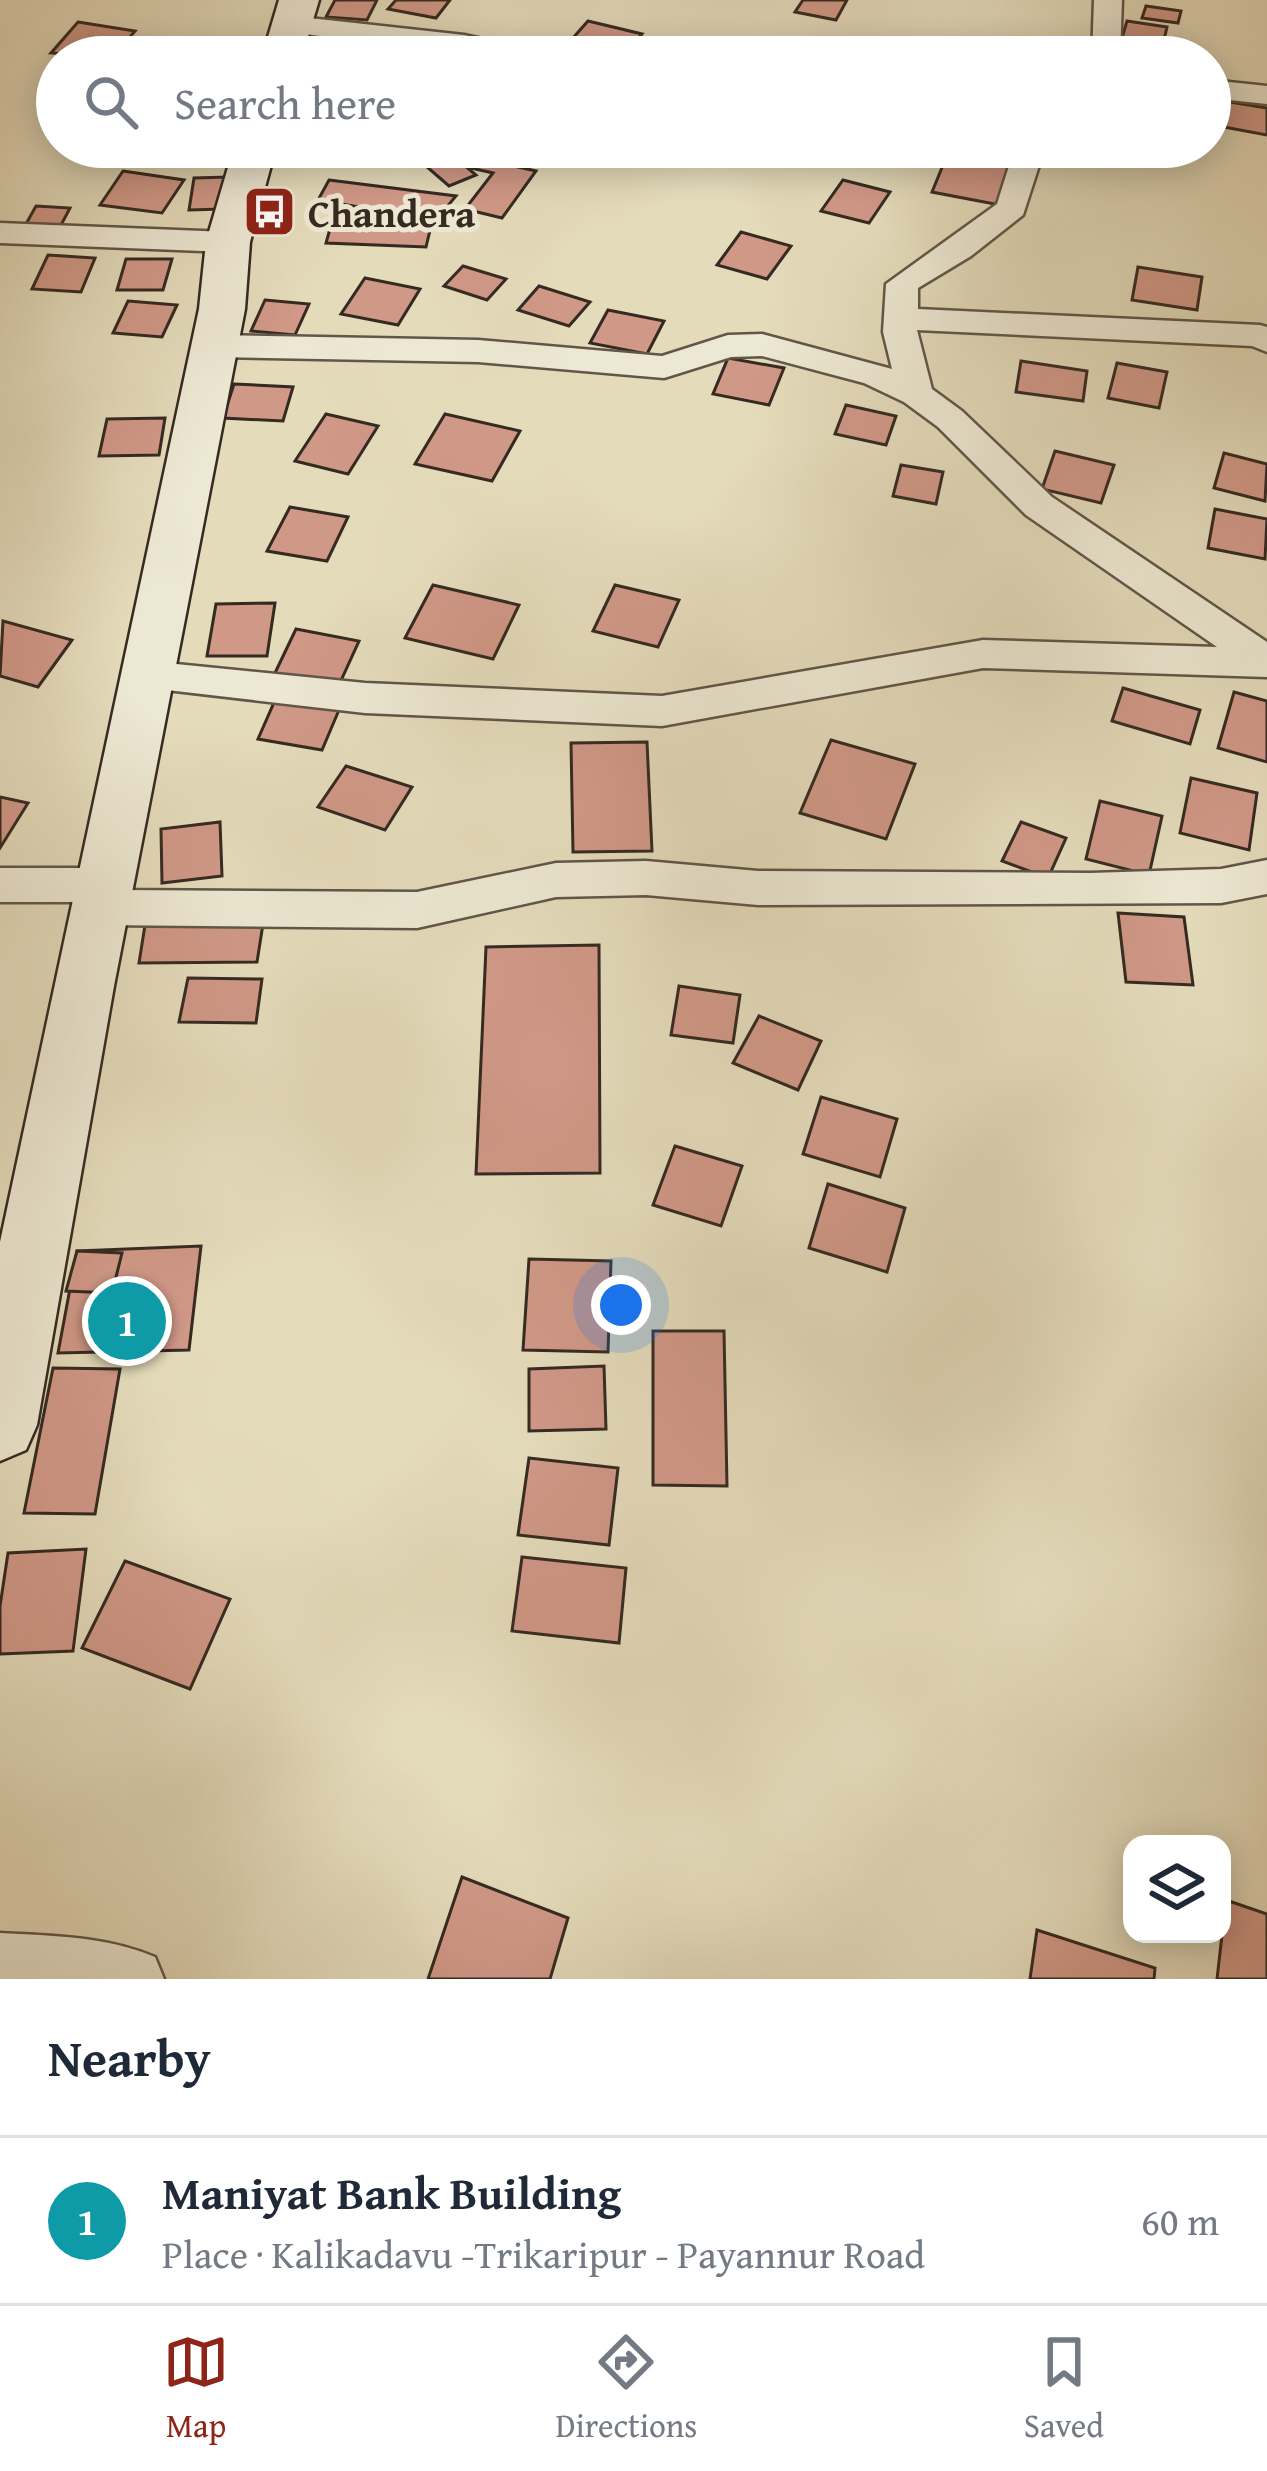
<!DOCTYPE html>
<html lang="en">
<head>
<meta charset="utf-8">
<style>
  :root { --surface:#fff; --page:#f2f2f3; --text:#1f2937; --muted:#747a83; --line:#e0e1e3; --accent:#8f2418 }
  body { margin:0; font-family:"Gentium Book Plus",serif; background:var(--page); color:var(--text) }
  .controls { position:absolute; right:36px; bottom:36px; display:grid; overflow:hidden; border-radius:24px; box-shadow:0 6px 30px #0003 }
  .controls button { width:108px; height:108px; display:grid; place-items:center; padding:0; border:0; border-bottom:3px solid var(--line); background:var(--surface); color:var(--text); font:60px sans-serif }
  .you { position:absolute; left:621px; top:1305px; width:42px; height:42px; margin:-30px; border:9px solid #fff; border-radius:50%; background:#1a73e8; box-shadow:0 0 0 18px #1a73e833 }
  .badge { display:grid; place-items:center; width:78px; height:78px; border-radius:50%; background:var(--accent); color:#fff; font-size:39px; font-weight:700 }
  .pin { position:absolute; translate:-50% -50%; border:6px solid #fff; box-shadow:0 3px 12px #0006 }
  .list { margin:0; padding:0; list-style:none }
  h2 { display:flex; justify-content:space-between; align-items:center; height:156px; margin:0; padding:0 48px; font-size:51px }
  h2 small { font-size:39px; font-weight:400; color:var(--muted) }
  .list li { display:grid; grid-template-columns:78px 1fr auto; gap:36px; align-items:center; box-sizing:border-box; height:168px; padding:0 48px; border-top:3px solid var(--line) }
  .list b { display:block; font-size:45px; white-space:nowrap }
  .list p { margin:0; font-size:39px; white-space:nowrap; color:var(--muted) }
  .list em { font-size:39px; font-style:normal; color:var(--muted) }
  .icon { flex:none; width:66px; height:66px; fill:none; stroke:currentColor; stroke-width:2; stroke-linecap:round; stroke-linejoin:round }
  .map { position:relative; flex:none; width:1267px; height:1979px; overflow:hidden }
  .search { position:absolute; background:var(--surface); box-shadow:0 6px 30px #0003; left:36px; right:36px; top:36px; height:132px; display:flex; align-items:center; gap:30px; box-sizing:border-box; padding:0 42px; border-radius:66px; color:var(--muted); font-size:45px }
  .sheet { height:324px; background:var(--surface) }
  nav { display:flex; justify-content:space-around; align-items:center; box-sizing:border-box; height:168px; border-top:3px solid var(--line); background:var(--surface); font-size:33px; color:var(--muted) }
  nav a { display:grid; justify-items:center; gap:6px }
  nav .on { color:var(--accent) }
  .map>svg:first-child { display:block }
</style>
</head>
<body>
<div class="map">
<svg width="1267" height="1979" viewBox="0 0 1267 1979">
  <rect width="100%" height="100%" fill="#e4dbbb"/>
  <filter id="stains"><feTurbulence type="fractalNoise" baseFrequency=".00167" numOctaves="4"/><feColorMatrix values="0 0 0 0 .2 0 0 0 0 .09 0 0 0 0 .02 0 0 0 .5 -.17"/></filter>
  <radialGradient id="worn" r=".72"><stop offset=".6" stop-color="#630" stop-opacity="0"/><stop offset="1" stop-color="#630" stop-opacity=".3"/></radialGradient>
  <!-- building -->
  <g fill="#d09887" stroke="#352a22" stroke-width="3">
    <polygon points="335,0 377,0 367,20 326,17"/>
    <polygon points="396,0 450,0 436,18 388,9"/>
    <polygon points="803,0 847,0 836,20 795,12"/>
    <polygon points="1146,6 1181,11 1178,23 1142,18"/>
    <polygon points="588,21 642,34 622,57 565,47"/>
    <polygon points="1127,21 1167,27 1163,44 1122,38"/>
    <polygon points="78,22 135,31 113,57 51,53"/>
    <polygon points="1230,102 1267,108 1267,135 1224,127"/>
    <polygon points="135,147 188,147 175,165 128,157"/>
    <polygon points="404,147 443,147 476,175 449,186"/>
    <polygon points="950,148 1016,160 1000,205 932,192"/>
    <polygon points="479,158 536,171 502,218 465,209 493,173 471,168"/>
    <polygon points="123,171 184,180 162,213 100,205"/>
    <polygon points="228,177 223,209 189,210 194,178"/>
    <polygon points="329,180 456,196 436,220 318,200"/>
    <polygon points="843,180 890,192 869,223 821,211"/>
    <polygon points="36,206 70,208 60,227 26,224"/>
    <polygon points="333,218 432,222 426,247 326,243"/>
    <polygon points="741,232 791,246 767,279 717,265"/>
    <polygon points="48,255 95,258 81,292 32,289"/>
    <polygon points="126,259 172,259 163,290 117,290"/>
    <polygon points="463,266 506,279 487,300 444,286"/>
    <polygon points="1138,267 1202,277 1197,310 1132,300"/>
    <polygon points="365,278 420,289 398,325 341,314"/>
    <polygon points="539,286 590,302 569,326 518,310"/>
    <polygon points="265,300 309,304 295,335 251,331"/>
    <polygon points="128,301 177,305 162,337 113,333"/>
    <polygon points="608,310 664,321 647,354 590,343"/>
    <polygon points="728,358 784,368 769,405 713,394"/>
    <polygon points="1021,361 1087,371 1083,401 1016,392"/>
    <polygon points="1117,363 1167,372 1159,408 1108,398"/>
    <polygon points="234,384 293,387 283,421 223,418"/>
    <polygon points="846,405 896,416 886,445 835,434"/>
    <polygon points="326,414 378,426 348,474 295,461"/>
    <polygon points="445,414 520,431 492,481 415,464"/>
    <polygon points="165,418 159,455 99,456 107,419"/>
    <polygon points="1055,451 1114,465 1101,503 1042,489"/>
    <polygon points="1224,453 1267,464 1265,501 1214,488"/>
    <polygon points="901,465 943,472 936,504 893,496"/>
    <polygon points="290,507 348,517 327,561 267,551"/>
    <polygon points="1215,509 1267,519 1265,559 1208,548"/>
    <polygon points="433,585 519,605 493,659 405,638"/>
    <polygon points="615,585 679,600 658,647 593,631"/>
    <polygon points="275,603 267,656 207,656 216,604"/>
    <polygon points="3,621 72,640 38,687 0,676"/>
    <polygon points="296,629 359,641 338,687 274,675"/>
    <polygon points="1123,688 1200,710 1190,744 1112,721"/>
    <polygon points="1234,692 1267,701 1267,762 1218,748"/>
    <polygon points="276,698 339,710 322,750 258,739"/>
    <polygon points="831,740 915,764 886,839 800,813"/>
    <polygon points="647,742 652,851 573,852 571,743"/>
    <polygon points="346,766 412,787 385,830 318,807"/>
    <polygon points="1191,778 1257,793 1249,850 1180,833"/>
    <polygon points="0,797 28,803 0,848"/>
    <polygon points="1100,801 1162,816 1149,875 1086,859"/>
    <polygon points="220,822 222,876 162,883 161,829"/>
    <polygon points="1021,822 1066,838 1048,878 1002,861"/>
    <polygon points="1118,913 1184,917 1193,985 1126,982"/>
    <polygon points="263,924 257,962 139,963 145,925"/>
    <polygon points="599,945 600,1173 476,1174 486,947"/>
    <polygon points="188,978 262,979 256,1023 179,1022"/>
    <polygon points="679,986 740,995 733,1043 671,1035"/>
    <polygon points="759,1016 821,1041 798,1090 733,1063"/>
    <polygon points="821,1097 897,1119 880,1177 803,1154"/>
    <polygon points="675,1146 742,1166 721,1226 653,1205"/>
    <polygon points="828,1184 905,1208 887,1272 809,1248"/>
    <polygon points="201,1246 189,1350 58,1353 77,1251"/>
    <polygon points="77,1251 122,1253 112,1293 66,1291"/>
    <polygon points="529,1259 611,1261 608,1352 523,1350"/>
    <polygon points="653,1331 724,1331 727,1486 653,1485"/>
    <polygon points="604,1366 606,1429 529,1431 529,1369"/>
    <polygon points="53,1368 120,1369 95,1514 24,1513"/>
    <polygon points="529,1458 618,1468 609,1545 518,1535"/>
    <polygon points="86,1549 73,1651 0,1654 0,1606 8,1553"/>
    <polygon points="522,1557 626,1568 619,1643 512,1631"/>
    <polygon points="125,1561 230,1599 190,1689 82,1648"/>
    <polygon points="462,1877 568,1918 550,1979 428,1979"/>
    <polygon points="1226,1900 1267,1914 1267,1979 1217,1979"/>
    <polygon points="1037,1930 1155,1968 1154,1979 1030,1979"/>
  </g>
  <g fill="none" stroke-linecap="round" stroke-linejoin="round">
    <defs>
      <g id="street">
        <polygon points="1094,0 1122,0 1120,57 1092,57"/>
        <polygon points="291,16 464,35 540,51 544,57 486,57 281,31 277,25"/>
        <polygon points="1210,80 1267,86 1267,104 1210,98"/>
        <polygon points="1015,147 1045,147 1023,215 971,256 918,288 918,309 1260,325 1267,327 1267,352 1252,346 917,330 932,389 962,411 1052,497 1267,642 1267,677 983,668 662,726 365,713 132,686 126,676 132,666 146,661 365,683 662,696 983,640 1217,647 1026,515 938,427 904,402 864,383 762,356 731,357 664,378 478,362 215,357 203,354 198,346 203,338 215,335 478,340 662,356 728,335 762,334 892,369 883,332 886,284 997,204"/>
        <polygon points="0,223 228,232 244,242 228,252 0,243"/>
        <polygon points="1267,860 1267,894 1221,903 758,905 646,895 556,897 417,928 100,925 85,920 81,902 0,902 0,868 104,868 119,873 123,890 417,892 556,863 646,861 758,871 1090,873 1221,869"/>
        <path d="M0,1933C54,1936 105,1936 155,1957L164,1979H0Z"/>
      </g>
      <g id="secondary">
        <polygon points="279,0 319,0 302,57 262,57"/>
        <polygon points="234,147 276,147 250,242 245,309 114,986 37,1425 26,1450 0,1461 0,1242 199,309 206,242"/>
      </g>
    </defs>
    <!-- street casing -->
    <use href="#street" stroke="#615648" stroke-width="5"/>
    <!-- secondary casing -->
    <use href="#secondary" stroke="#352a22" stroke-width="5"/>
    <!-- street -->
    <use href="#street" fill="#ede8d3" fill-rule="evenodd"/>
    <!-- secondary -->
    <use href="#secondary" fill="#ede8d3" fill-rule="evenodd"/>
  </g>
  <!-- icons -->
  <defs>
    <symbol id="bus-square" viewBox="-11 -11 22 22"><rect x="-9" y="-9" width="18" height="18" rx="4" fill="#8f2418" stroke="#ede8d3"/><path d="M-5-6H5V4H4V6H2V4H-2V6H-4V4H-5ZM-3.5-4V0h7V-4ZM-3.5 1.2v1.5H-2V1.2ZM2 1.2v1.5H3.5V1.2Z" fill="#fff"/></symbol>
  </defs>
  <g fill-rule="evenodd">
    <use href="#bus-square" x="240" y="182" width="59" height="59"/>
  </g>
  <g text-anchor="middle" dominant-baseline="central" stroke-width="10" stroke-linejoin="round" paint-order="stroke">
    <!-- far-poi labels -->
    <g font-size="39" font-weight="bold" fill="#352a22" stroke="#ede8d3" text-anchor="start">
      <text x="308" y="212">Chandera</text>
    </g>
  </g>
  <rect width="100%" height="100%" filter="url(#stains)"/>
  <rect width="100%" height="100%" fill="url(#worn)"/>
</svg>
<div class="controls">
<button><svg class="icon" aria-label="layers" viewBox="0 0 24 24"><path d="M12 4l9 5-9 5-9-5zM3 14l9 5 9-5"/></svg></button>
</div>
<div class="you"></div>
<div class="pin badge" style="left:127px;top:1321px;background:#0f9aa8">1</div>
<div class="search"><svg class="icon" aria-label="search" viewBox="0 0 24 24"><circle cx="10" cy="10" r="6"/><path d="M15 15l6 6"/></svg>Search here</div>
</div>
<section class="sheet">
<h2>Nearby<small></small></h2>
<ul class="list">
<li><span class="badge" style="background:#0f9aa8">1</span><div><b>Maniyat Bank Building</b><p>Place · Kalikadavu -Trikaripur - Payannur Road</p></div><em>60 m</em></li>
</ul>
</section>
<nav>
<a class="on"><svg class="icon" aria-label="map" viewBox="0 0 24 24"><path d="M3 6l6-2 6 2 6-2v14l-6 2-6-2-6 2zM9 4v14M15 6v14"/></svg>Map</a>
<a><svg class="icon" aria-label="directions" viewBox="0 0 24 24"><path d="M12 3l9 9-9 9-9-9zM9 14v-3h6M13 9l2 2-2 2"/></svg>Directions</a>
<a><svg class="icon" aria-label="saved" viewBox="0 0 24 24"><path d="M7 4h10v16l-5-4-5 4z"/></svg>Saved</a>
</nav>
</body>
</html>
